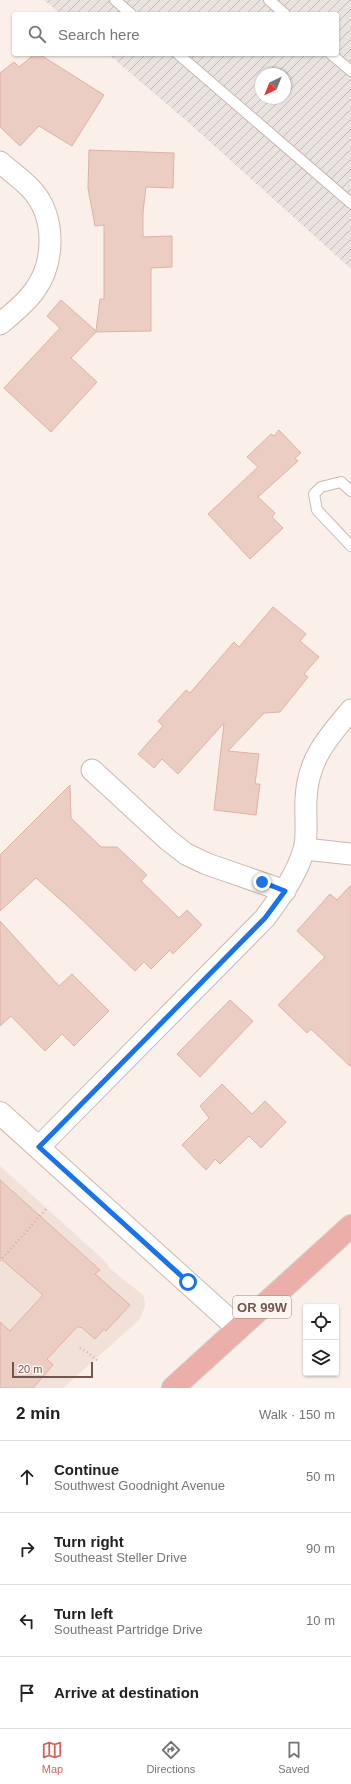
<!DOCTYPE html>
<html lang="en">
<head>
<meta charset="utf-8">
<style>
  :root { --surface:#fff; --page:#f2f2f2; --text:#222; --muted:#767676; --line:#e0e0e0; --accent:#d4635e }
  body { margin:0; font-family:Helvetica,sans-serif; background:var(--page); color:var(--text) }
  .controls { position:absolute; right:12px; bottom:12px; display:grid; overflow:hidden; border-radius:4px; box-shadow:0 1px 3px #0004 }
  .controls button { width:36px; height:36px; display:grid; place-items:center; padding:0; border:0; border-bottom:1px solid var(--line); background:var(--surface); color:var(--text); font:20px sans-serif }
  .compass { position:absolute; left:255px; top:68px; width:36px; height:36px; border-radius:50%; background:var(--surface); box-shadow:0 1px 3px #0004; rotate:223deg }
  .scale { position:absolute; left:12px; bottom:10px; width:81px; box-sizing:border-box; padding-left:4px; border:2px solid #715650; border-top:0; font-size:11px; line-height:14px; white-space:nowrap; color:#715650; -webkit-text-stroke:3px #fdf5ef; paint-order:stroke }
  .stop { position:absolute; width:12px; height:12px; margin:-9px; border:3px solid #1a73e8; border-radius:50%; background:#fff }
  .stop.end { background:#1a73e8; border-color:#fff; box-shadow:0 1px 4px #0008 }
  .list { margin:0; padding:0; list-style:none }
  h2 { display:flex; justify-content:space-between; align-items:center; height:52px; margin:0; padding:0 16px; font-size:17px }
  h2 small { font-size:13px; font-weight:400; color:var(--muted) }
  .list li { display:grid; grid-template-columns:26px 1fr auto; gap:12px; align-items:center; box-sizing:border-box; height:72px; padding:0 16px; border-top:1px solid var(--line) }
  .list b { display:block; font-size:15px; white-space:nowrap }
  .list p { margin:0; font-size:13px; white-space:nowrap; color:var(--muted) }
  .list em { font-size:13px; font-style:normal; color:var(--muted) }
  .icon { flex:none; width:22px; height:22px; fill:none; stroke:currentColor; stroke-width:2; stroke-linecap:round; stroke-linejoin:round }
  .map { position:relative; flex:none; width:351px; height:1388px; overflow:hidden }
  .search { position:absolute; background:var(--surface); box-shadow:0 1px 3px #0004; left:12px; right:12px; top:12px; height:44px; display:flex; align-items:center; gap:10px; box-sizing:border-box; padding:0 14px; border-radius:4px; color:var(--muted); font-size:15px }
  .sheet { height:340px; background:var(--surface) }
  nav { display:flex; justify-content:space-around; align-items:center; box-sizing:border-box; height:56px; border-top:1px solid var(--line); background:var(--surface); font-size:11px; color:var(--muted) }
  nav a { display:grid; justify-items:center; gap:2px }
  nav .on { color:var(--accent) }
  .map>svg:first-child { display:block }
</style>
</head>
<body>
<div class="map">
<svg width="351" height="1388" viewBox="0 0 351 1388">
  <defs>
    <pattern id="industrial-furrows" width="10" height="10" patternUnits="userSpaceOnUse"><rect width="10" height="10" fill="#e9e2df"/><path d="M-1 1l2-2M0 10L10 0M9 11l2-2" fill="none" stroke="#c1bab7"/></pattern>
  </defs>
  <rect width="100%" height="100%" fill="#faf0e9"/>
  <!-- residential -->
  <polygon fill="#f1e1d8" points="0,1166 108,1264 109,1268 144,1296 145,1306 139,1320 63,1388 0,1388"/>
  <!-- industrial -->
  <path fill="url(#industrial-furrows)" fill-rule="evenodd" d="M44,0H351V269L189,123L108,54H337V14H61ZM261,74H285V98H261Z"/>
  <!-- building -->
  <g fill="#eccdc4" stroke="#ddb2a6">
    <polygon points="35,54 39,54 104,95 72,146 39,126 20,146 0,127 0,73 14,62 19,67"/>
    <polygon points="89,150 174,153 173,188 146,187 143,212 143,237 172,236 172,267 151,268 151,331 96,332 71,358 97,382 51,432 4,388 60,328 47,316 61,300 96,331 100,299 104,299 104,225 95,226 88,188"/>
    <polygon points="279,430 301,453 295,458 298,461 258,497 275,513 272,517 283,528 250,559 208,514 258,467 247,457 271,434 274,436"/>
    <polygon points="273,607 306,634 300,641 319,657 304,674 308,677 280,712 264,713 228,751 259,754 255,784 260,784 256,815 214,810 224,723 178,774 162,759 154,768 138,754 163,726 158,721 186,690 190,693 234,642 239,647"/>
    <polygon points="70,785 71,818 101,847 117,847 147,875 141,881 179,918 187,910 202,925 173,954 170,950 151,969 144,962 135,971 74,912 36,878 0,911 0,855"/>
    <polygon points="351,885 351,1067 311,1029 307,1033 278,1005 325,957 297,931 330,894 337,900"/>
    <polygon points="0,921 59,986 72,974 109,1011 74,1046 62,1034 45,1051 11,1016 0,1026"/>
    <polygon points="230,1000 253,1021 200,1077 177,1054"/>
    <polygon points="222,1084 252,1114 265,1101 286,1122 261,1148 249,1136 220,1164 215,1159 206,1170 182,1145 209,1118 200,1106"/>
    <polygon points="0,1180 100,1270 95,1274 130,1305 106,1331 104,1329 95,1339 81,1327 80,1328 78,1326 47,1359 53,1365 33,1388 0,1388 0,1322 10,1331 43,1295 0,1258"/>
  </g>
  <g fill="none" stroke-linecap="round" stroke-linejoin="round">
    <defs>
      <g id="lane">
        <polyline points="115,0 131,14"/>
        <polyline points="269,0 285,14"/>
        <polyline points="178,54 351,203"/>
        <polyline points="331,54 351,71"/>
        <polyline points="351,491 341,482 321,487 314,494 317,510 351,546"/>
      </g>
      <g id="street">
        <path d="M0,162C10,171 23,180 32,190C56,217 55,262 35,290C26,303 12,314 0,324"/>
        <polyline points="92,770 168,840 186,854 207,864 285,891"/>
        <polyline points="305,849 351,854"/>
        <path d="M39,1147L265,918C280,897 297,875 304,849C308,837 305,814 306,800C307,761 327,738 351,710"/>
      </g>
      <polyline id="secondary" points="0,1113 238,1328"/>
      <polyline id="highway" points="173,1388 351,1226"/>
    </defs>
    <!-- lane casing -->
    <use href="#lane" stroke="#cbb8b0" stroke-width="12"/>
    <!-- street casing -->
    <use href="#street" stroke="#cbb8b0" stroke-width="23"/>
    <!-- secondary casing -->
    <use href="#secondary" stroke="#cfb9b1" stroke-width="24"/>
    <!-- highway casing -->
    <use href="#highway" stroke="#d4ccca" stroke-width="24"/>
    <!-- path -->
    <g stroke="#d1b0a7" stroke-width="2.5" stroke-dasharray="1 3" stroke-linecap="butt">
      <polyline points="0,1261 48,1207"/>
      <polyline points="80,1348 87,1352 98,1361"/>
    </g>
    <!-- lane -->
    <use href="#lane" stroke="#fff" stroke-width="10"/>
    <!-- street -->
    <use href="#street" stroke="#fff" stroke-width="21"/>
    <!-- secondary -->
    <use href="#secondary" stroke="#fff" stroke-width="22"/>
    <!-- highway -->
    <use href="#highway" stroke="#ecaea8" stroke-width="22"/>
  </g>
  <g fill="none" stroke-linecap="round" stroke-linejoin="round">
    <!-- route -->
    <polyline stroke="#1a73e8" stroke-width="5" points="188,1282 39,1147 265,918 285,891 262,882"/>
  </g>
  <g text-anchor="middle" dominant-baseline="central" stroke-width="3" stroke-linejoin="round" paint-order="stroke">
    <!-- shield labels -->
    <rect fill="#fdf5ef" stroke="#9b8680" stroke-width="1" x="233" y="1296" width="58" height="22" rx="3"/>
    <g font-size="13" font-weight="bold" fill="#715650">
      <text x="262" y="1307">OR 99W</text>
    </g>
  </g>
</svg>
<div class="controls">
<button><svg class="icon" aria-label="locate" viewBox="0 0 24 24"><circle cx="12" cy="12" r="6"/><path d="M12 2v4M12 18v4M2 12h4M18 12h4"/></svg></button>
<button><svg class="icon" aria-label="layers" viewBox="0 0 24 24"><path d="M12 4l9 5-9 5-9-5zM3 14l9 5 9-5"/></svg></button>
</div>
<svg class="compass" viewBox="-18 -18 36 36"><path d="M0-13l5 13h-10z" fill="#e53935"/><path d="M0 13l5-13h-10z" fill="#767676"/></svg>
<div class="scale">20 m</div>
<div class="stop" style="left:188px;top:1282px"></div>
<div class="stop end" style="left:262px;top:882px"></div>
<div class="search"><svg class="icon" aria-label="search" viewBox="0 0 24 24"><circle cx="10" cy="10" r="6"/><path d="M15 15l6 6"/></svg>Search here</div>
</div>
<section class="sheet">
<h2>2 min<small>Walk · 150 m</small></h2>
<ul class="list">
<li><svg class="icon" aria-label="ahead" viewBox="0 0 24 24"><path d="M12 20V5M6 11l6-6 6 6"/></svg><div><b>Continue</b><p>Southwest Goodnight Avenue</p></div><em>50 m</em></li>
<li><svg class="icon" aria-label="right" viewBox="0 0 24 24"><path d="M7 20v-9h11M14 6l5 5-5 5"/></svg><div><b>Turn right</b><p>Southeast Steller Drive</p></div><em>90 m</em></li>
<li><svg class="icon" aria-label="left" viewBox="0 0 24 24"><path d="M17 20v-9H6M10 6l-5 5 5 5"/></svg><div><b>Turn left</b><p>Southeast Partridge Drive</p></div><em>10 m</em></li>
<li><svg class="icon" aria-label="arrive" viewBox="0 0 24 24"><path d="M6 21V4h12l-3 4 3 4H6"/></svg><div><b>Arrive at destination</b></div></li>
</ul>
</section>
<nav>
<a class="on"><svg class="icon" aria-label="map" viewBox="0 0 24 24"><path d="M3 6l6-2 6 2 6-2v14l-6 2-6-2-6 2zM9 4v14M15 6v14"/></svg>Map</a>
<a><svg class="icon" aria-label="directions" viewBox="0 0 24 24"><path d="M12 3l9 9-9 9-9-9zM9 14v-3h6M13 9l2 2-2 2"/></svg>Directions</a>
<a><svg class="icon" aria-label="saved" viewBox="0 0 24 24"><path d="M7 4h10v16l-5-4-5 4z"/></svg>Saved</a>
</nav>
</body>
</html>
